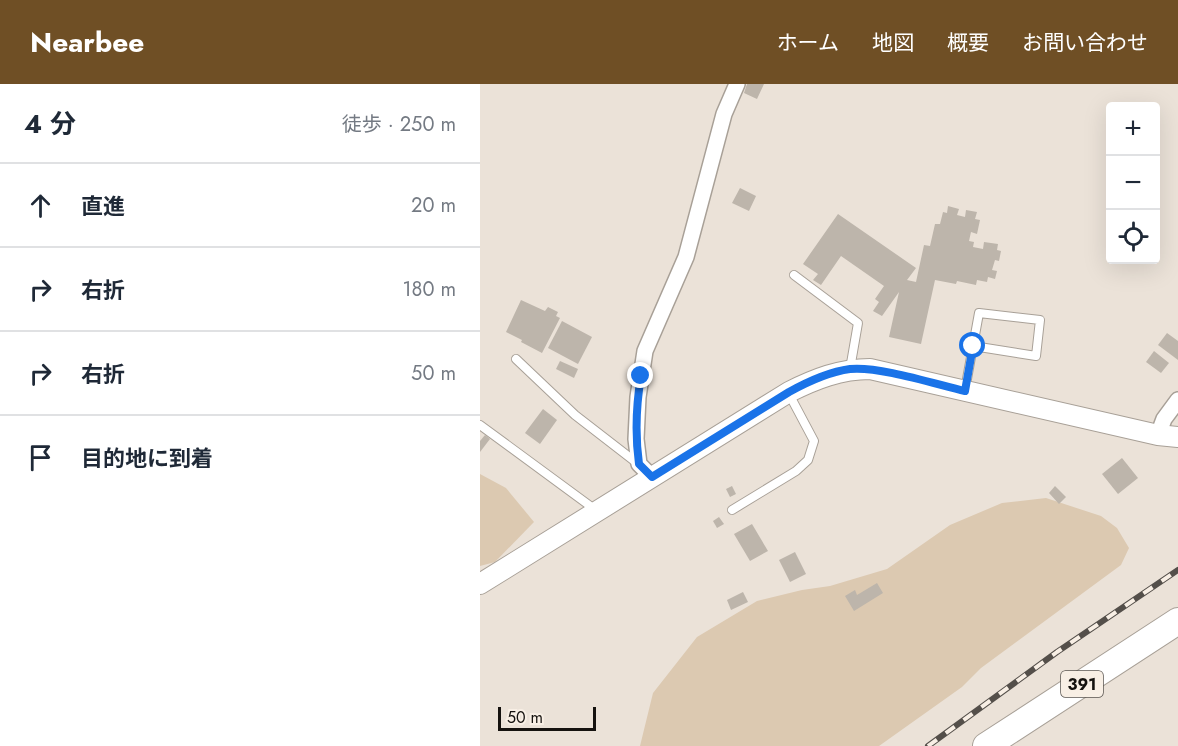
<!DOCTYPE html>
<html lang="ja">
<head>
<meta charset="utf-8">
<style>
  :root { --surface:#fff; --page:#f2f2f3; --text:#1f2937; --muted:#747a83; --line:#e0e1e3; --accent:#6f4f25 }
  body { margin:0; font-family:Jost,"Noto Sans JP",sans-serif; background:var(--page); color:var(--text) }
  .controls { position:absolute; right:18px; top:18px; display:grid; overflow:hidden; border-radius:6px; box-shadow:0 6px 24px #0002 }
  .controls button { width:54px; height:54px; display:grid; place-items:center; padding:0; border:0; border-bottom:2px solid var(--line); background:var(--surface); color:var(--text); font:30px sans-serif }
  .scale { position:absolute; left:18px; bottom:15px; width:98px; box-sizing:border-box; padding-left:6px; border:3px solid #15120f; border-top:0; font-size:16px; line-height:21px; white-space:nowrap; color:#15120f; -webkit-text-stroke:4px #f8efe5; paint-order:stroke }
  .stop { position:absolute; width:18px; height:18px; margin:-14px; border:4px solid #1a73e8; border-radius:50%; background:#fff }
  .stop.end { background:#1a73e8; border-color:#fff; box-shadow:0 2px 6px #0008 }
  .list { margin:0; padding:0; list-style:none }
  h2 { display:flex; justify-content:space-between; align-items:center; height:78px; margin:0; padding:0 24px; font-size:26px }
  h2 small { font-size:20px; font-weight:400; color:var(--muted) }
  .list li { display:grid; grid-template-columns:39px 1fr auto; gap:18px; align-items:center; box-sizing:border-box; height:84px; padding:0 24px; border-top:2px solid var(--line) }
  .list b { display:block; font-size:22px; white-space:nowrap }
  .list em { font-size:20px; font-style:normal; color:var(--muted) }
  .icon { flex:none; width:33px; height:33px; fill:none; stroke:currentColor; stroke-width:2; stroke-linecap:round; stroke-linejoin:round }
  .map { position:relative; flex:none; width:698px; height:662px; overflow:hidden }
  header { display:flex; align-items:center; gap:36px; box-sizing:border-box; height:84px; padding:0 30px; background:var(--accent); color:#fff }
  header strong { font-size:28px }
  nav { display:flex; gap:33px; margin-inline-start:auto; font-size:21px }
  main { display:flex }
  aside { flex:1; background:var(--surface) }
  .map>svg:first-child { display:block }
</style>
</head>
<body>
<header>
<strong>Nearbee</strong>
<nav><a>ホーム</a><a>地図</a><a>概要</a><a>お問い合わせ</a></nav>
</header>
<main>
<aside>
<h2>4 分<small>徒歩 · 250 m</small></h2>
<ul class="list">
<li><svg class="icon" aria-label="ahead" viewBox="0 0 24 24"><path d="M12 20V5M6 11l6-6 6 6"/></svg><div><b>直進</b></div><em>20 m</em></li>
<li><svg class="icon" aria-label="right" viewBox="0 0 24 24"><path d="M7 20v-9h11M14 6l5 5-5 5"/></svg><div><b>右折</b></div><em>180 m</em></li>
<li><svg class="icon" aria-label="right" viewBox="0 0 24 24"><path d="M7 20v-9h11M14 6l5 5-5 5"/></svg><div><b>右折</b></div><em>50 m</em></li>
<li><svg class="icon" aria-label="arrive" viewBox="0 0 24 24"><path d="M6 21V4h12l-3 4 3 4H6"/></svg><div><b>目的地に到着</b></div></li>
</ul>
</aside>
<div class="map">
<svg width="698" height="662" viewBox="0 0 698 662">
  <rect width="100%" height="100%" fill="#ebe2d8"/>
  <!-- green -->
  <g fill="#dcc9b1">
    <polygon points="0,390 26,404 54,438 15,478 0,482"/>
    <polygon points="566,414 621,432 637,444 649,464 641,481 501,584 482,603 399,662 160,662 173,609 217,553 277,517 322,506 350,502 407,485 470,441 522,419"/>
  </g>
  <!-- building -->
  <g fill="#bdb5ab">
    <polygon points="267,0 284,0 277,15 264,9"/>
    <polygon points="260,104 276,112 269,127 252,119"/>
    <polygon points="468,122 479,125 477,131 485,133 486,126 497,128 495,135 500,136 497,150 491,148 489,157 494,158 493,163 503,165 504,158 518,160 517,166 521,167 519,177 515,176 512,186 517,187 515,195 508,193 507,198 497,196 496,201 477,197 476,200 455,196 441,260 409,253 419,208 402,232 393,227 399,218 395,215 404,202 361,172 341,201 333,196 338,190 323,180 358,130 436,184 427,196 436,198 444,161 450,162 455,140 460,140 463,128 467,129"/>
    <polygon points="41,216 65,227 68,223 78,228 76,232 80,234 62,269 41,258 42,256 26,248"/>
    <polygon points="82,237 112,253 98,280 68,264"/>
    <polygon points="687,249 698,257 698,276 678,261"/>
    <polygon points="674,267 689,279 681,289 666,278"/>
    <polygon points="80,277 98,285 94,294 76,285"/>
    <polygon points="63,325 77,336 60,360 45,349"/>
    <polygon points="5,351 10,355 0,368 0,357"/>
    <polygon points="642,374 658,394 638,410 622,390"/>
    <polygon points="252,402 256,410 250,413 246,405"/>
    <polygon points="575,402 586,413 579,420 569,409"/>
    <polygon points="239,433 244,440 237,444 233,437"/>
    <polygon points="272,440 288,467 270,477 254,450"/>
    <polygon points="315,468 326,490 310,498 299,476"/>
    <polygon points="397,499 403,509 374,527 365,512 375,506 377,511"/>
    <polygon points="263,508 268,518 251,526 247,516"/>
  </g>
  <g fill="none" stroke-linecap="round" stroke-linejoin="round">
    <defs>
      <g id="service">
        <polyline points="314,191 378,239 370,285"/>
        <polyline points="36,275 95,331 157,379"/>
        <polyline points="485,306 499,229 560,236 556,272 493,262"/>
        <polyline points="0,341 117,427"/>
        <polyline points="252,426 316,387 328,376 334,357 309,310"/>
      </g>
      <g id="minor">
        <polyline points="678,351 684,335 698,316"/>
        <polyline points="172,393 159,380 156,355 158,313 165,267 206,173 244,30 257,0"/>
      </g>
      <path id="tertiary" d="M0,500L309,308C335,295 360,285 390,285L678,351L698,353"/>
      <polyline id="trunk" points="506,662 698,537"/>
    </defs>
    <!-- service casing -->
    <use href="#service" stroke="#a8a097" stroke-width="10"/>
    <!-- minor casing -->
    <use href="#minor" stroke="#a8a097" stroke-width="18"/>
    <!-- tertiary casing -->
    <use href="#tertiary" stroke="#a8a097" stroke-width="22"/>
    <!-- trunk casing -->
    <use href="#trunk" stroke="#a8a097" stroke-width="28"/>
    <!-- service -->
    <use href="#service" stroke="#fff" stroke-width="8"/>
    <!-- minor -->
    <use href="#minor" stroke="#fff" stroke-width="15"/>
    <!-- tertiary -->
    <use href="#tertiary" stroke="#fff" stroke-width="20"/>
    <!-- trunk -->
    <use href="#trunk" stroke="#fff" stroke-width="26"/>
    <defs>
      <polyline id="rail" points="448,662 577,568 698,486"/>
    </defs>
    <!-- rail casing -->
    <use href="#rail" stroke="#544f4a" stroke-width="6"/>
    <!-- rail -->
    <use href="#rail" stroke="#f8efe5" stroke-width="4" stroke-dasharray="11" stroke-linecap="butt"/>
  </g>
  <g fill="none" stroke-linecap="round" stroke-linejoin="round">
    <!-- route -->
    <path stroke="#1a73e8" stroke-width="8" d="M161,292C156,322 155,351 159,380L172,393L309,308C327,298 348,288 370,285C399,282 455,300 485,307L493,262"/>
  </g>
  <g text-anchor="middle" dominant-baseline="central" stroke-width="4.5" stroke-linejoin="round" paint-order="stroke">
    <!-- shield labels -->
    <rect fill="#f8efe5" stroke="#59544f" stroke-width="1.5" x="581" y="587" width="42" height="26" rx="4.5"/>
    <g font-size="16" font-weight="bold" fill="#15120f">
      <text x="602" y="600">391</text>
    </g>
  </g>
</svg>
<div class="controls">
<button>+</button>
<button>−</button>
<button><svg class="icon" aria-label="locate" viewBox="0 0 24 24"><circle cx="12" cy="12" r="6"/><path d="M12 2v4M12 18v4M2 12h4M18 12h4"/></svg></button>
</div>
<div class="scale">50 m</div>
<div class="stop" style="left:493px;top:262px"></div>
<div class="stop end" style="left:161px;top:292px"></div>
</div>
</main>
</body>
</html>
